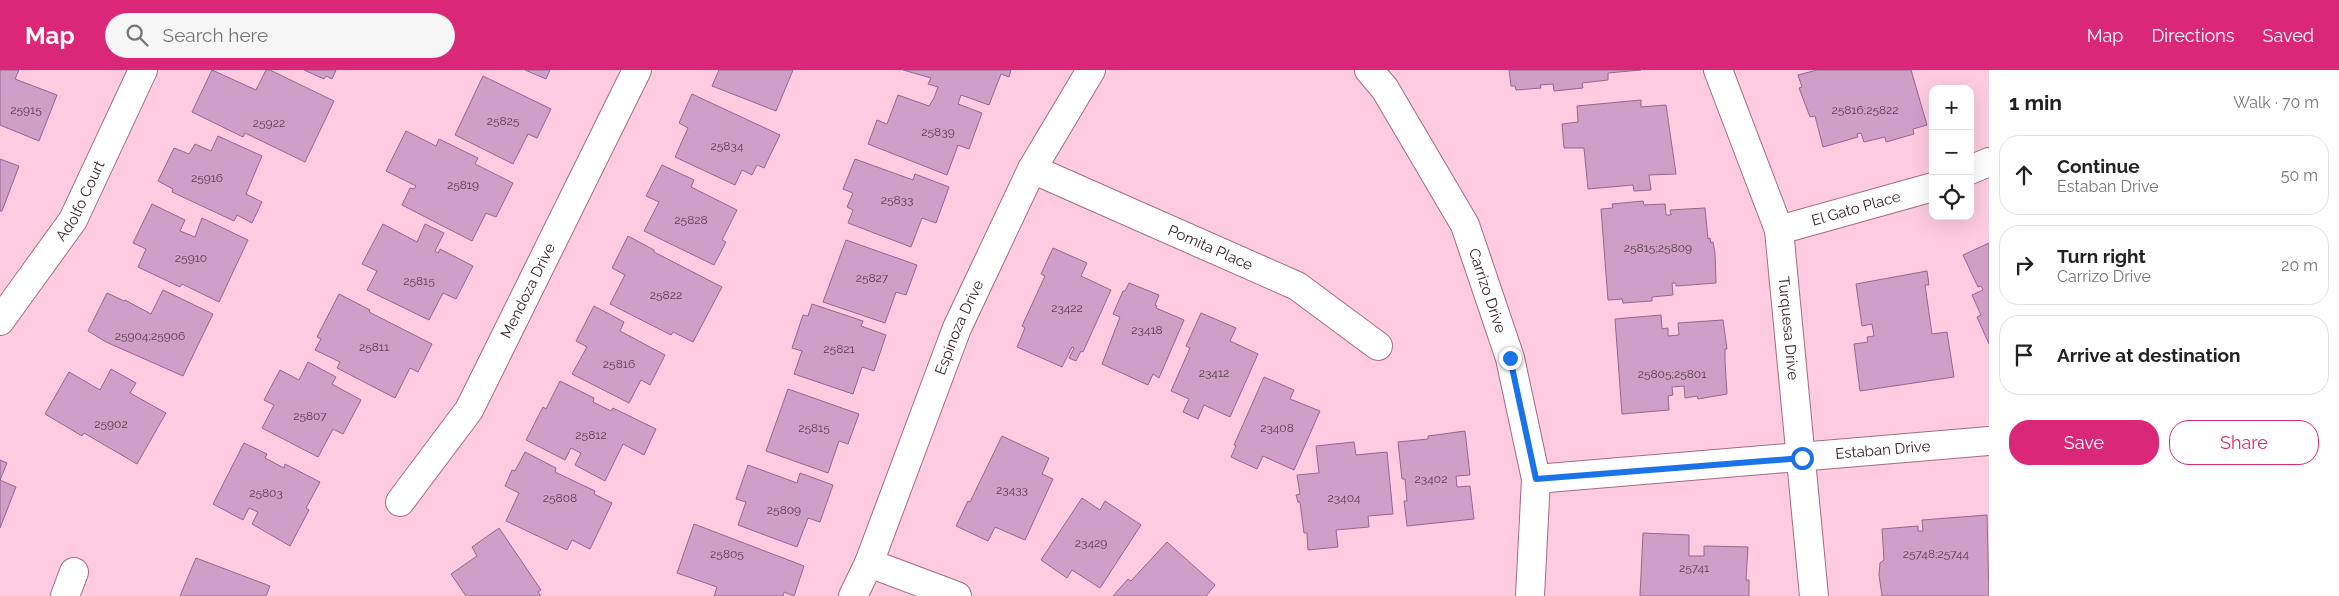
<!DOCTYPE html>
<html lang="en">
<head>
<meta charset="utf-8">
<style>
  :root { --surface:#fff; --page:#f6f6f6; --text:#222; --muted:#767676; --line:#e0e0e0; --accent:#db2777 }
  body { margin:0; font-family:Raleway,sans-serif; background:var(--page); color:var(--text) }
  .controls { position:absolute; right:15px; top:15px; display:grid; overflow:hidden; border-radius:10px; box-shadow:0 5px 20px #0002 }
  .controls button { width:45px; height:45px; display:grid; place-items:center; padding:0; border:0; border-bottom:1px solid var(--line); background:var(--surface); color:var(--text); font:25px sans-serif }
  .stop { position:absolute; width:15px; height:15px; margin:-11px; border:4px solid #1a73e8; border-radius:50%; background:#fff }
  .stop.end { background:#1a73e8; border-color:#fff; box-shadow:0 1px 5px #0008 }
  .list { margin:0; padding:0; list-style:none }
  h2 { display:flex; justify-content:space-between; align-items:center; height:65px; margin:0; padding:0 20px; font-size:21px }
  h2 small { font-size:16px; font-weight:400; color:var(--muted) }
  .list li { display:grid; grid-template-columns:32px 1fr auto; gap:15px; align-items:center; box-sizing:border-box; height:80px; margin:0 10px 10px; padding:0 10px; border:1px solid var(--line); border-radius:20px }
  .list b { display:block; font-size:19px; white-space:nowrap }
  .list p { margin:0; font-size:16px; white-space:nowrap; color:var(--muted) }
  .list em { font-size:16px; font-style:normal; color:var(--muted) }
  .actions { display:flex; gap:10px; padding:15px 20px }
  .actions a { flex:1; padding:11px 0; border:1px solid var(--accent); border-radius:20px; text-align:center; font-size:18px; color:var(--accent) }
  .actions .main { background:var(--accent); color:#fff }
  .icon { flex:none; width:28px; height:28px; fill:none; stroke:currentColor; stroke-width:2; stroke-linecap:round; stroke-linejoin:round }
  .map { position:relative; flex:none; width:1989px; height:526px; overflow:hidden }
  header { display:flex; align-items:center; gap:30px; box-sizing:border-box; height:70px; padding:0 25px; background:var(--accent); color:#fff }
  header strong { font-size:24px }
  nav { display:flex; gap:28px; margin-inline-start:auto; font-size:18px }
  .search { width:350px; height:45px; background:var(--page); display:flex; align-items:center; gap:12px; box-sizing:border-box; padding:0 18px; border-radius:28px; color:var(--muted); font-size:19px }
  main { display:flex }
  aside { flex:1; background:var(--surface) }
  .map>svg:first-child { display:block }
</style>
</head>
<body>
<header>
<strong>Map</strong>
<div class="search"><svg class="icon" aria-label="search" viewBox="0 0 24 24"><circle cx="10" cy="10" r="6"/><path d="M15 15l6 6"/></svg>Search here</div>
<nav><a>Map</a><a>Directions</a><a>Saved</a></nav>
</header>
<main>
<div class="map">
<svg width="1989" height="526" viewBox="0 0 1989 526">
  <rect width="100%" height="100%" fill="#fecbe0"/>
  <!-- building -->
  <g fill="#d09fc8" stroke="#95678e">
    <polygon points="0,0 19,0 15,9 57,25 39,71 0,55"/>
    <polygon points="212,0 256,20 266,0 270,0 334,31 305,92 245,63 243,67 192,42"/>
    <polygon points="304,0 336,0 332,9 326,6 324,9"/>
    <polygon points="525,0 550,0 546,9"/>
    <polygon points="719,0 793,0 776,41 712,16"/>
    <polygon points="903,0 1011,0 1009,7 1001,4 989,35 961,25 958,34 982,43 969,79 958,75 947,105 868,74 877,50 887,54 898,25 929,36 934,28 938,17 928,14 931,8"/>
    <polygon points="1509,0 1641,0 1608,3 1608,10 1582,13 1583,18 1554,21 1553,14 1540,15 1541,18 1516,20 1515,16 1511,16"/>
    <polygon points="1817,0 1911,0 1927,55 1913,59 1914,64 1886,72 1885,67 1864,72 1861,63 1857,64 1858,67 1823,77 1815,46 1810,47 1799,18 1802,17 1798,5"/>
    <polygon points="483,6 551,39 537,68 528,64 513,94 455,65"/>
    <polygon points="692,24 780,65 764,98 757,95 752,105 742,100 735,115 675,87 688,58 679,53"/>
    <polygon points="1641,30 1641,37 1666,35 1676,104 1649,105 1651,120 1634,121 1633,115 1588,119 1584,78 1564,78 1562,54 1578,52 1577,36"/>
    <polygon points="406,61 436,76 439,69 478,88 475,94 513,113 496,147 486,143 472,171 402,135 410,118 414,119 416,116 386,101"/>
    <polygon points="218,66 262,86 246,124 262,132 252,153 237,145 234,151 172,122 173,119 158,111 174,78 189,84 195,74 211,81"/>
    <polygon points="0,89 19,96 2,141 0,141"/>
    <polygon points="855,89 913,110 915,104 949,117 936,153 922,148 911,177 848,153 853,140 847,137 853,123 843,119"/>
    <polygon points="662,95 694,110 691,117 737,140 722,170 726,172 714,195 644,161 659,132 646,126"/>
    <polygon points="1643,131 1644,135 1665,134 1666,145 1671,145 1670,140 1705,138 1708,169 1710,168 1711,173 1713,172 1715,183 1716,213 1676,216 1676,213 1672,213 1673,225 1652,227 1652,231 1623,233 1622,229 1608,230 1601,139 1613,138 1612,134"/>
    <polygon points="152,134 185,150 180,161 195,167 202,148 248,170 219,232 182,214 180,217 138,197 146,179 133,173"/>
    <polygon points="383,154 417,172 425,154 444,163 435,181 438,183 440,179 473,196 456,229 443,223 429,250 367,220 377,201 362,194"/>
    <polygon points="628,166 654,180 654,182 722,217 693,272 673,262 671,265 610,234 625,205 612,198"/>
    <polygon points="846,170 917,195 906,225 896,222 885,253 823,232"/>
    <polygon points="1989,173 1989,274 1977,247 1981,245 1972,225 1983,220 1981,216 1978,217 1963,185"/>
    <polygon points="1053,178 1087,193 1081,206 1111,220 1083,282 1081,281 1076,291 1069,288 1074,278 1072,277 1062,297 1017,277 1025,258 1022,256 1045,206 1041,204"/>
    <polygon points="1927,201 1929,215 1925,215 1932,264 1947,262 1954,307 1860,321 1854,274 1868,272 1867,267 1874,266 1872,254 1862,256 1856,214"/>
    <polygon points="1129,213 1159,225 1155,235 1157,236 1156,238 1184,250 1159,308 1153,304 1148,315 1102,294 1120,247 1113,244 1123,221 1125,221"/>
    <polygon points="163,220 213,244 183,306 106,272 88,261 107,223 124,231 125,230 151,244"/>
    <polygon points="339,224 370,240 369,242 432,274 418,302 410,298 395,328 337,298 340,292 315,280 321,269 317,267"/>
    <polygon points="812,234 863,251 861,256 886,265 874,301 862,297 853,324 794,304 802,281 792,278 803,245 808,246"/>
    <polygon points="594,236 624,252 620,261 665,285 650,315 641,310 629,333 572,304 587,277 576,271"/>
    <polygon points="1201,243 1236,258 1230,271 1258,284 1230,347 1204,335 1198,349 1183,342 1189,329 1171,321 1190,278 1186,276"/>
    <polygon points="1661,245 1662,259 1668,258 1668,266 1679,265 1678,253 1723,250 1727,279 1725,279 1725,291 1727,324 1698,329 1697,326 1685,328 1684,316 1672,317 1673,325 1668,326 1669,340 1622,344 1615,249"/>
    <polygon points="308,292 336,307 332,314 361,330 343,364 333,359 318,387 262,358 274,335 264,330 280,300 299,310"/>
    <polygon points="111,299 136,313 130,323 166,343 137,394 84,363 82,366 45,344 69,302 100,320"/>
    <polygon points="1264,307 1294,320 1290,329 1320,341 1294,400 1263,386 1257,399 1231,387 1236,376 1234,375"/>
    <polygon points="560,311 594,328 593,332 611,341 613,338 656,359 644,385 623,374 605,411 575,395 581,383 571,378 565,390 526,370 543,337 546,339"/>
    <polygon points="788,319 859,344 848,374 839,371 828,403 766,381"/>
    <polygon points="1465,361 1470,405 1456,406 1457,417 1470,416 1474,449 1407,456 1404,431 1407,431 1405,409 1402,409 1398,372 1428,369 1428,366"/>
    <polygon points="1002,366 1049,388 1042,404 1053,409 1025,470 995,457 988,471 956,456 968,431 970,432"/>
    <polygon points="1354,372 1356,385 1387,382 1393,444 1368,446 1369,457 1336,460 1338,477 1308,480 1307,463 1304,463 1300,432 1298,432 1296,425 1300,424 1297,405 1319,403 1316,376"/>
    <polygon points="244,373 267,384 265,388 284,398 285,394 320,412 306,438 309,440 290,476 252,454 258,442 249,438 243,450 213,434"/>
    <polygon points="525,382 556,398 555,402 595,421 594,424 612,433 590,479 572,470 567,480 506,451 519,423 505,416 512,400 515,401"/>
    <polygon points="0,390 7,393 0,410"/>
    <polygon points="748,395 797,413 800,403 833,415 820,452 808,448 797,477 738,455 746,432 736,429"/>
    <polygon points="0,410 16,417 0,458"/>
    <polygon points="1082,428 1100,440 1105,431 1141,455 1100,518 1072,500 1067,508 1041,490"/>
    <polygon points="1987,445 1989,526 1882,526 1879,505 1880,493 1884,490 1882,459 1918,456 1918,461 1923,461 1922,450"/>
    <polygon points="694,454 804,496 794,526 784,522 783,526 714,526 717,517 677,503"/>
    <polygon points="499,458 541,520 538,522 541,526 466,526 451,504 477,486 472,477"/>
    <polygon points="1643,463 1689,465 1689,486 1704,486 1704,476 1748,477 1746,510 1749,510 1749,526 1640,526"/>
    <polygon points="1167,472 1215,515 1206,526 1113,526 1128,509 1131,511"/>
    <polygon points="196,488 270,516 266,526 180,526"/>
  </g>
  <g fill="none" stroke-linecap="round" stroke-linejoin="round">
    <defs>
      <g id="minor">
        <path id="s1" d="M1369,0L1385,19L1465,155L1510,288L1536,409L1530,526"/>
        <path id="s2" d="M1718,0L1779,160L1814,526"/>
        <path id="s3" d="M1032,99L1297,216L1378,276"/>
        <polyline points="1970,100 1989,92"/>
        <path id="s4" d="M1779,160L1933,117"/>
        <path id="s5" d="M0,251L73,150L143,0"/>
        <path id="s6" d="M1536,409L1989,371"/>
        <path id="s7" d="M400,432L469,340L637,0"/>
        <polyline points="869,493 957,526"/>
        <polyline points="65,526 74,502"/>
        <path id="s8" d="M853,526L869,493L957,258L1032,99L1091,0"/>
      </g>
    </defs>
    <!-- minor casing -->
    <use href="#minor" stroke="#a46b83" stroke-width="30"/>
    <!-- minor -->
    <use href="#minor" stroke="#fff" stroke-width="28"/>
  </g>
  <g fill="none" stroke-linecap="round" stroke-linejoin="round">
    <!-- route -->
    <polyline stroke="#1a73e8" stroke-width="6" points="1510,288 1536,409 1802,388"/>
  </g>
  <g text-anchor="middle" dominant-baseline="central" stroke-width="4" stroke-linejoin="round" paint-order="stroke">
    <!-- number labels -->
    <g font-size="12" fill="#5a3c4e">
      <text x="26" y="40">25915</text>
      <text x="1865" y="40">25816;25822</text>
      <text x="503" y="51">25825</text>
      <text x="269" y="53">25922</text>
      <text x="938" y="62">25839</text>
      <text x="727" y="76">25834</text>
      <text x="207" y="108">25916</text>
      <text x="463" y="115">25819</text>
      <text x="897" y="130">25833</text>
      <text x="691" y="150">25828</text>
      <text x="1658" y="178">25815;25809</text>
      <text x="191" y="188">25910</text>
      <text x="872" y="208">25827</text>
      <text x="419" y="211">25815</text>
      <text x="666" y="225">25822</text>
      <text x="1067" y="238">23422</text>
      <text x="1147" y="260">23418</text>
      <text x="150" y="266">25904;25906</text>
      <text x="374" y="277">25811</text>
      <text x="839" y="279">25821</text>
      <text x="619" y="294">25816</text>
      <text x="1214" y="303">23412</text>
      <text x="1672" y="304">25805;25801</text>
      <text x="310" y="346">25807</text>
      <text x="111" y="354">25902</text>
      <text x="814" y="358">25815</text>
      <text x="1277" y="358">23408</text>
      <text x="591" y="365">25812</text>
      <text x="1431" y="409">23402</text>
      <text x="1012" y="420">23433</text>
      <text x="266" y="423">25803</text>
      <text x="560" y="428">25808</text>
      <text x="1344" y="428">23404</text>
      <text x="784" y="440">25809</text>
      <text x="1091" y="473">23429</text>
      <text x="727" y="484">25805</text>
      <text x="1936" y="484">25748;25744</text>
      <text x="1694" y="498">25741</text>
    </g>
    <!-- street labels -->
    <g font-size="15" fill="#321b25" stroke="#fcfcfc">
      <text stroke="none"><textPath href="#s5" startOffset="145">Adolfo Court</textPath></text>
      <text stroke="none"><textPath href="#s4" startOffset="80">El Gato Place</textPath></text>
      <text stroke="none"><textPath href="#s3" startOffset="195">Pomita Place</textPath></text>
      <text stroke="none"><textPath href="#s1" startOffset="252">Carrizo Drive</textPath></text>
      <text stroke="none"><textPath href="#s7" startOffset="248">Mendoza Drive</textPath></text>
      <text stroke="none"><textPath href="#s8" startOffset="289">Espinoza Drive</textPath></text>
      <text stroke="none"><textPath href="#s2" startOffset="270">Turquesa Drive</textPath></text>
      <text stroke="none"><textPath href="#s6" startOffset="348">Estaban Drive</textPath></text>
    </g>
  </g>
</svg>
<div class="controls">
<button>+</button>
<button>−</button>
<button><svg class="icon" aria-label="locate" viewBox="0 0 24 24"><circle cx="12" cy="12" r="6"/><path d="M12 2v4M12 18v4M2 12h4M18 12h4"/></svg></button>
</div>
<div class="stop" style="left:1802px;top:388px"></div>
<div class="stop end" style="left:1510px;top:288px"></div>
</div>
<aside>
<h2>1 min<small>Walk · 70 m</small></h2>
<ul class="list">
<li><svg class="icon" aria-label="ahead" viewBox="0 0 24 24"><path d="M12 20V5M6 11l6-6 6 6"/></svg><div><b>Continue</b><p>Estaban Drive</p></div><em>50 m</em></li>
<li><svg class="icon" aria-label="right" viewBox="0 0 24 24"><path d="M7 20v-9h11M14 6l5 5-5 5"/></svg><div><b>Turn right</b><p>Carrizo Drive</p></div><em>20 m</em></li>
<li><svg class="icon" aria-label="arrive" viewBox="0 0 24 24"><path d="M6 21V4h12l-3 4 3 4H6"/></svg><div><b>Arrive at destination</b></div></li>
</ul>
<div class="actions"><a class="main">Save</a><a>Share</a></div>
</aside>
</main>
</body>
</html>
